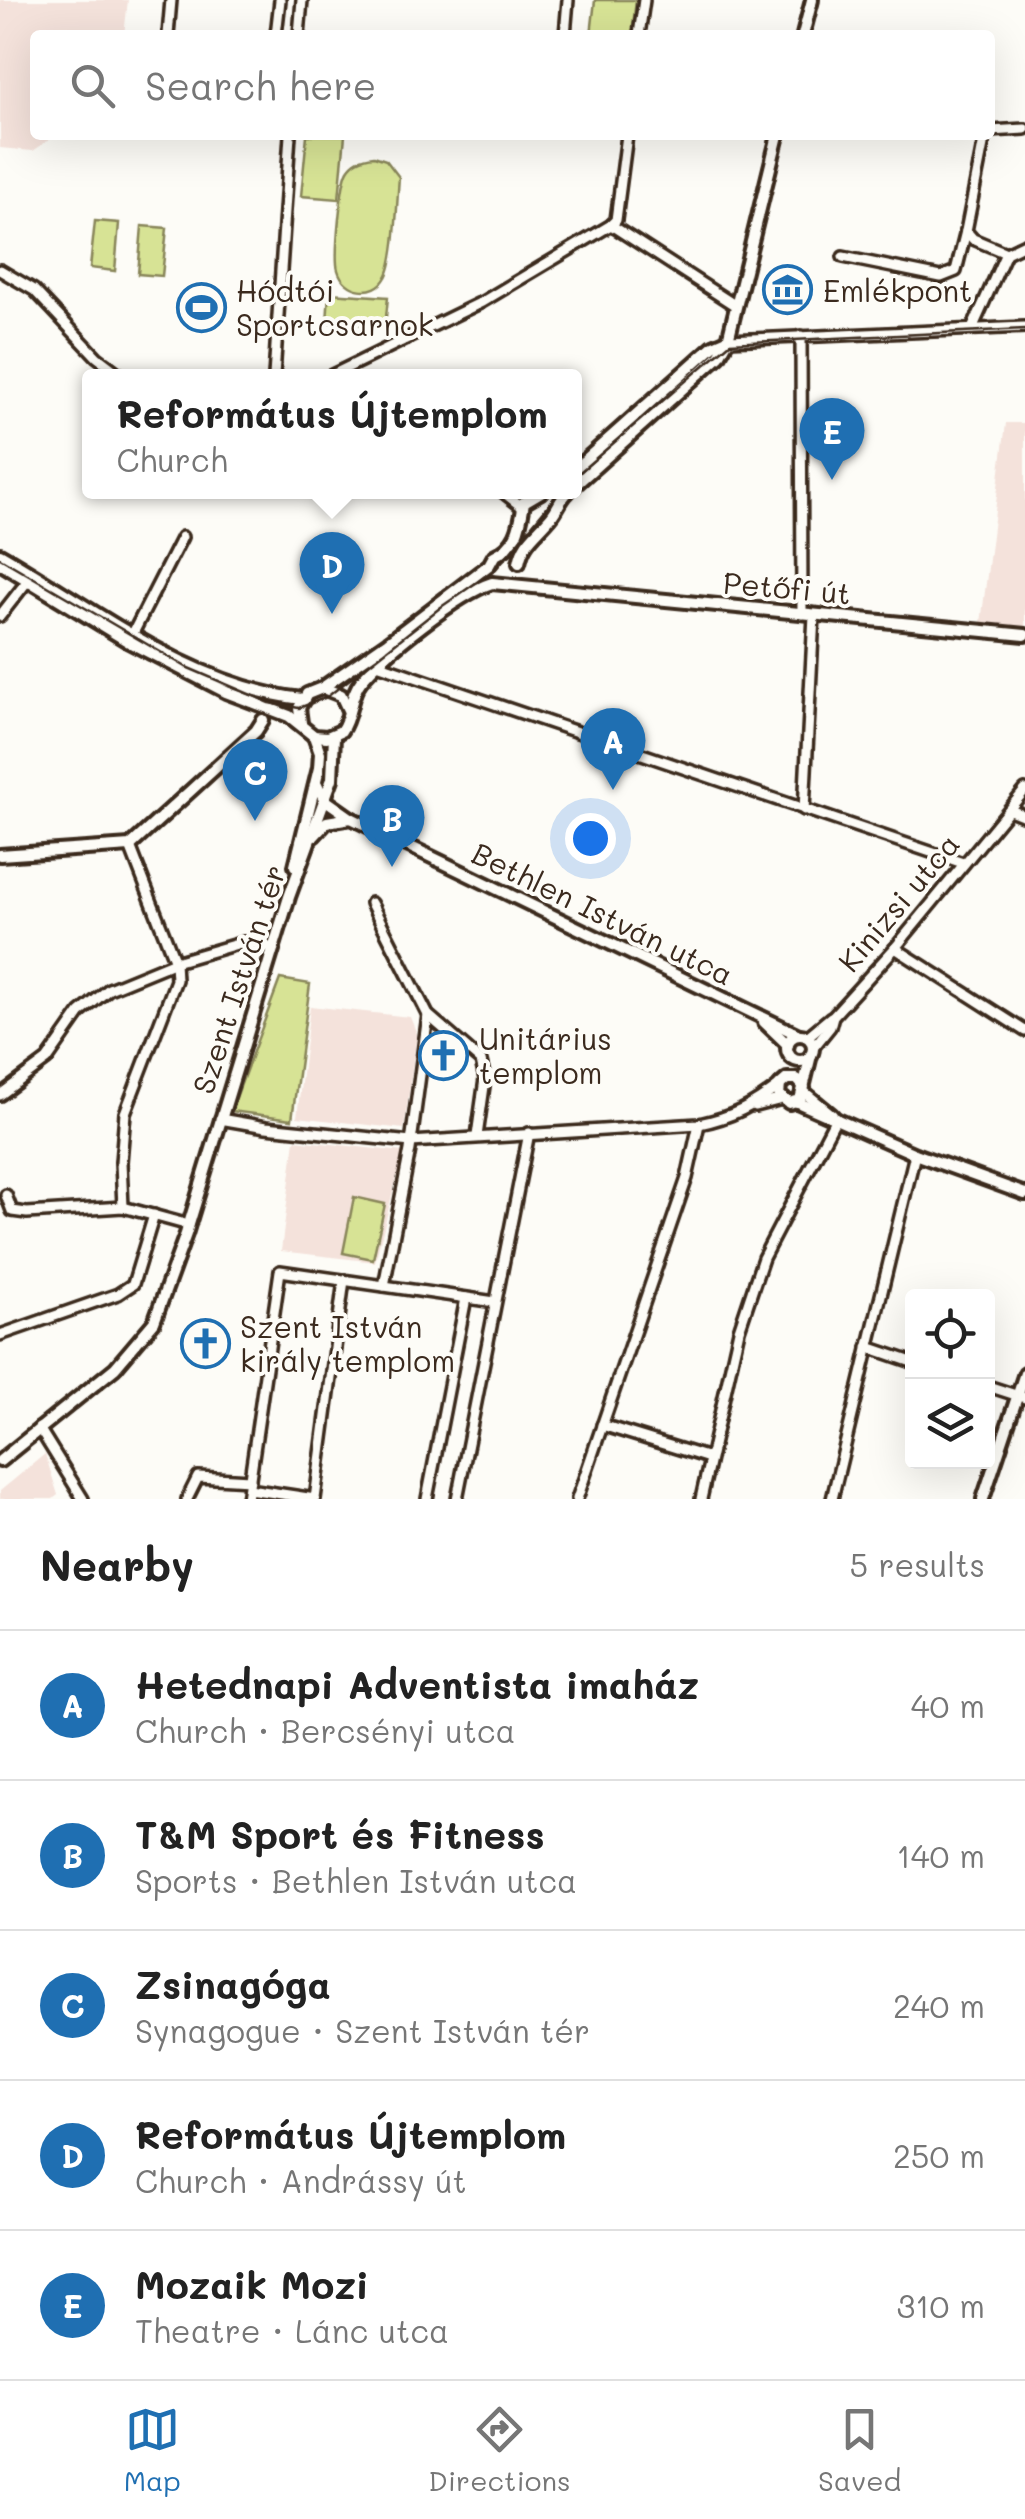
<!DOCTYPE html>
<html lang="en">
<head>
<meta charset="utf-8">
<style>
  :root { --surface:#fff; --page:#f2f2f2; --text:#222; --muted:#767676; --line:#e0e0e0; --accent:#1f6fb2 }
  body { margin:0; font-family:Mali,sans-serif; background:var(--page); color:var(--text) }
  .controls { position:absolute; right:30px; bottom:30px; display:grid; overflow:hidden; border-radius:10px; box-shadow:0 10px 40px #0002 }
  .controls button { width:90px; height:90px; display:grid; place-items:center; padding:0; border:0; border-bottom:2px solid var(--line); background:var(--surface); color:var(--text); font:50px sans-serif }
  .you { position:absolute; left:590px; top:838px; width:35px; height:35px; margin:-25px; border:8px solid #fff; border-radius:50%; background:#1a73e8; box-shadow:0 0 0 15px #1a73e833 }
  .badge { display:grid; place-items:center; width:65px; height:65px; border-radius:50%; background:var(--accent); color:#fff; font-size:32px; font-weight:700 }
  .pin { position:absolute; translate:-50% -82px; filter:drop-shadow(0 2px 5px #0008) }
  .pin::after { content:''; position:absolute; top:52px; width:35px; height:30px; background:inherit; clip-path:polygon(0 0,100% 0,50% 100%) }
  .popup { position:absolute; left:82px; top:369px; width:500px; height:130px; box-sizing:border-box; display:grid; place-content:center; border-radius:10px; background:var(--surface); filter:drop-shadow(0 2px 8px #0005); font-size:32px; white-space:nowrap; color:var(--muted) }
  .popup b { font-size:38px; color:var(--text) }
  .popup::after { content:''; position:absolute; left:50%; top:100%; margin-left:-20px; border:20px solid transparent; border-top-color:var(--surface) }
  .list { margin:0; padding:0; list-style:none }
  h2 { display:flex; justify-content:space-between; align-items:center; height:130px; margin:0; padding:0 40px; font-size:42px }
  h2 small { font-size:32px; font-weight:400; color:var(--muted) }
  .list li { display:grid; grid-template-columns:65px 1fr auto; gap:30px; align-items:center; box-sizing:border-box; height:150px; padding:0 40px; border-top:2px solid var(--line) }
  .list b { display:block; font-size:38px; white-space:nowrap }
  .list p { margin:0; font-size:32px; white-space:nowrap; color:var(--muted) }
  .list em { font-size:32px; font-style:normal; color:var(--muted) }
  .icon { flex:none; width:55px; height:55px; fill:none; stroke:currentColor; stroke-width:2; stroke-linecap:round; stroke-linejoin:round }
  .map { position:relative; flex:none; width:1025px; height:1499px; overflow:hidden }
  .search { position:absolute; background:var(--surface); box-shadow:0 10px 40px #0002; left:30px; right:30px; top:30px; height:110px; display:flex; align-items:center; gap:25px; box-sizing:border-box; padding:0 35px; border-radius:10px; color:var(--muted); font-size:38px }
  .sheet { height:880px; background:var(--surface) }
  nav { display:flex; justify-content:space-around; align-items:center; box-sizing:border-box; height:140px; border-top:2px solid var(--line); background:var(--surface); font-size:28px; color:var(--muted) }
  nav a { display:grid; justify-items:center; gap:5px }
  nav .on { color:var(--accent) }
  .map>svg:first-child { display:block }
</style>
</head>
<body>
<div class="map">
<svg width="1025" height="1499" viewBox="0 0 1025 1499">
  <rect width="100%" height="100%" fill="#fdfcf7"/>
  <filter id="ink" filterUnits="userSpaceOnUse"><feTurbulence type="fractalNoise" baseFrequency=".01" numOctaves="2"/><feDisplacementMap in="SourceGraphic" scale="20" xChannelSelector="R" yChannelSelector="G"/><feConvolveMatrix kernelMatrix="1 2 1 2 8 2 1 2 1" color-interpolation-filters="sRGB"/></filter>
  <g filter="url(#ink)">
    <!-- built -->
    <g fill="#f4e2db">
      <polygon points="0,0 128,0 124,35 35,35 35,135 56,135 33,151 0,148"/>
      <polygon points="1006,423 1025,423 1025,625 1021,635 980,631"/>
      <polygon points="310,1006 410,1017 417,1034 404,1129 297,1117"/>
      <polygon points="295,1140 403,1152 375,1262 281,1251"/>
      <polygon points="45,1454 58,1495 53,1499 0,1499 0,1491"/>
    </g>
    <!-- green -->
    <g fill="#d7e395" stroke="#89865a" stroke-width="2.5">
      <polygon points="595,0 636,0 632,35 591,35"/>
      <polygon points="307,135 345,135 339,199 301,196"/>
      <path d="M374,156L386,160L399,177C397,199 396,260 386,277C375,298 344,292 338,270C334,257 341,182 348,170C354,160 364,157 374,156Z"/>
      <polygon points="95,221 119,223 115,271 90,268"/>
      <polygon points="142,226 167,228 162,276 138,274"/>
      <polygon points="329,293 388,297 385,327 327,322"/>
      <polygon points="280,979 310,984 292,1119 231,1111"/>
      <polygon points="354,1197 385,1204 373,1259 343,1253"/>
    </g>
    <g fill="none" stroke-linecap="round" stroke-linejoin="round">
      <defs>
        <g id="minor">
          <polyline points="168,35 171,0"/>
          <polyline points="276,35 280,0"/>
          <polyline points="299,35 302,0"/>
          <polyline points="565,35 568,0"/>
          <polyline points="639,35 644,0"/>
          <polyline points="990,131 1025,129"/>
          <polyline points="611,225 736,306"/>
          <polyline points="1006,253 1025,244"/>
          <polyline points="843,257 941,277 956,271 966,231"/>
          <polyline points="0,270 34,290 97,357 122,376"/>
          <polyline points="972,329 1006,253 973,239 966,231 985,135"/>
          <polyline points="801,336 802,614"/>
          <polyline points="728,340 1025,327"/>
          <polyline points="274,376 290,135"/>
          <polyline points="330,376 482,302 611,225 616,220 627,135"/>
          <polyline points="503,492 522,507"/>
          <polyline points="519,492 531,495"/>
          <polyline points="0,616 32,575"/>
          <polyline points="130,639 182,537"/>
          <polyline points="380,665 963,863"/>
          <polyline points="804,810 814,615"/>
          <polyline points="1010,810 1025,816"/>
          <polyline points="371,903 428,1015 481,1061 485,1079 477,1136"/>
          <polyline points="895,948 1025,1031"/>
          <polyline points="807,1037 831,1017"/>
          <polyline points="813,1048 830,1027 833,1016 895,948 1025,790"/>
          <polyline points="0,1095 47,1060 80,1013 109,989 175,962 244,942 274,948"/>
          <polyline points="755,1106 782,1099"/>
          <path d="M220,1119L266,1127L411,1142L699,1124C733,1117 753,1106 780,1085"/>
          <polyline points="6,1195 12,1211 27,1213 123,1207 189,1225"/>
          <polyline points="123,1207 121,1162 125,1113 176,980 175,962 130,846"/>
          <polyline points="384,1286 410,1150 428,1015"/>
          <polyline points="0,1335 118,1294 133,1284 154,1215"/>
          <polyline points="868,1347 912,1362"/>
          <polyline points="988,1386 1025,1398"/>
          <polyline points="602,1425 709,1458"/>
          <polyline points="39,1428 83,1499"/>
          <polyline points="249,1489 315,1499 344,1280"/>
          <polyline points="187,1499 198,1477 250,1480"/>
          <polyline points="247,1499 280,1271 495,1302"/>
          <polyline points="427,1499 466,1298"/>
          <polyline points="457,1499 529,1133"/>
          <polyline points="577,1499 687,1178 699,1124"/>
          <polyline points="701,1499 739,1330 763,1258 836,1118"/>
          <polyline points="832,1499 915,1154"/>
        </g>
        <g id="tertiary">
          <polyline points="803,35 812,0"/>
          <polyline points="574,470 713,346 727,340"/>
          <polyline points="574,486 719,356 728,340 778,135"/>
          <path d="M0,554C94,608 191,687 302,699"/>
          <path d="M0,563L129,642L226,692L289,716L314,736L327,737L341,731C352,716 349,696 361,681C384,653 458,594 492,583L1025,635"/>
          <path d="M519,563C523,542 535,535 548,520C557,512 559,500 568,492"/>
          <polyline points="323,688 341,695 348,710"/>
          <path d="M301,723L299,708L307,694L322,688L388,642L489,565L494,556C518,545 520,526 524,502L541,492"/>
          <polyline points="317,784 324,799 351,818 799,1035"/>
          <polyline points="314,836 327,822 351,818"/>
          <polyline points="0,855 130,846 256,731 263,720"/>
          <polyline points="295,866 319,768 320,753 314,736"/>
          <polyline points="764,1022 788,1045"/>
          <circle cx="800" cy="1048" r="13"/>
          <polyline points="804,1087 797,1079 787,1079 780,1085 779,1095 789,1103 800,1100 811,1055"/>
          <polyline points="804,1092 832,1115"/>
          <polyline points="797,1102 915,1154 1025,1194"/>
          <polyline points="0,1461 115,1368 154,1322 186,1234 289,897 332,779 334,736"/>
          <polyline points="983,1499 1025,1373"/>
        </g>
      </defs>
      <!-- minor casing -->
      <use href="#minor" stroke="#3b2a1e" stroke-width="16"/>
      <!-- tertiary casing -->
      <use href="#tertiary" stroke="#3b2a1e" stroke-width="18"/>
      <!-- minor -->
      <use href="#minor" stroke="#fdfcf7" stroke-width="9"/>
      <!-- tertiary -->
      <use href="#tertiary" stroke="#fdfcf7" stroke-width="10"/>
      <!-- tram -->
      <g stroke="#3b2a1e" stroke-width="2.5">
        <polyline points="574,477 730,343 1025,329"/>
        <polyline points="0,558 186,667 270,703 299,708 327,697 441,607 496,569 559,492"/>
      </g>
    </g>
  </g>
  <!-- icons -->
  <defs>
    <symbol id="museum-ring" viewBox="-11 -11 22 22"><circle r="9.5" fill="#fdfcf7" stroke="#1f6fb2" stroke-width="1.5"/><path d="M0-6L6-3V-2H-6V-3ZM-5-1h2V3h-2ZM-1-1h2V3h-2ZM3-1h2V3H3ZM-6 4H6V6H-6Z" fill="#1f6fb2"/></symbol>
    <symbol id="stadium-ring" viewBox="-11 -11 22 22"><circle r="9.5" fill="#fdfcf7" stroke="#1f6fb2" stroke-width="1.5"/><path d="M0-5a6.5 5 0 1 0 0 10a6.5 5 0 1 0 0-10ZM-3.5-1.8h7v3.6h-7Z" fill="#1f6fb2"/></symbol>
    <symbol id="church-ring" viewBox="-11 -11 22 22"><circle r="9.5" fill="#fdfcf7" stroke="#1f6fb2" stroke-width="1.5"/><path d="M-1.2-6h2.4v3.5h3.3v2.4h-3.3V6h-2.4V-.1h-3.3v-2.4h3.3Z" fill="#1f6fb2"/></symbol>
  </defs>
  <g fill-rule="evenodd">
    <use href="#museum-ring" x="760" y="262" width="55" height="55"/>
    <use href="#stadium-ring" x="174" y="280" width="55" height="55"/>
    <use href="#church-ring" x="416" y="1028" width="55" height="55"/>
    <use href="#church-ring" x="178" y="1316" width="55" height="55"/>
  </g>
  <g text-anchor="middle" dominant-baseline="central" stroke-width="8" stroke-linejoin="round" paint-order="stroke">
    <!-- poi labels -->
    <g font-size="30" fill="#3b2a1e" stroke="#fdfcf7" text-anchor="start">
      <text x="236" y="290">Hódtói<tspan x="236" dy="34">Sportcsarnok</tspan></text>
      <text x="823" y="290">Emlékpont</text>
      <text x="479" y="1038">Unitárius<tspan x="479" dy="34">templom</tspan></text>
      <text x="240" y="1326">Szent István<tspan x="240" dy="34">király templom</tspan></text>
    </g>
    <!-- street labels -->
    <g font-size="30" fill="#3b2a1e" stroke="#fdfcf7">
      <text transform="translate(787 587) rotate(5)">Petőfi út</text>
      <text transform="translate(898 902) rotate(-50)">Kinizsi utca</text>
      <text transform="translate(603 913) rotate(26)">Bethlen István utca</text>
      <text transform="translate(238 979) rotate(-72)">Szent István tér</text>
    </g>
  </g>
</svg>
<div class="controls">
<button><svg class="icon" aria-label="locate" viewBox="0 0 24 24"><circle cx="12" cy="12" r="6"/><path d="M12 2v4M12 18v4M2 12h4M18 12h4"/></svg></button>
<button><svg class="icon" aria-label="layers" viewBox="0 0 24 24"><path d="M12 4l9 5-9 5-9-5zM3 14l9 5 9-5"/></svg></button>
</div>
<div class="you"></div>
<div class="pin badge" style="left:613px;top:790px">A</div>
<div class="pin badge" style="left:392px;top:867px">B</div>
<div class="pin badge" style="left:255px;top:821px">C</div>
<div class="pin badge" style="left:332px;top:614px">D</div>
<div class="popup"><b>Református Újtemplom</b>Church</div>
<div class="pin badge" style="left:832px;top:480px">E</div>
<div class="search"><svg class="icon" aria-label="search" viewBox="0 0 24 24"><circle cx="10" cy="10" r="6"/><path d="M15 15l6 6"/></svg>Search here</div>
</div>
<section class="sheet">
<h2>Nearby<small>5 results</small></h2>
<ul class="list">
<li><span class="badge">A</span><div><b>Hetednapi Adventista imaház</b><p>Church · Bercsényi utca</p></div><em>40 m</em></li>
<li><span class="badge">B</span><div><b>T&amp;M Sport és Fitness</b><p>Sports · Bethlen István utca</p></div><em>140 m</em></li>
<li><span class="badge">C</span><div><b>Zsinagóga</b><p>Synagogue · Szent István tér</p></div><em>240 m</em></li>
<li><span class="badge">D</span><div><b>Református Újtemplom</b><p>Church · Andrássy út</p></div><em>250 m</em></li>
<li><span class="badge">E</span><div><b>Mozaik Mozi</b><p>Theatre · Lánc utca</p></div><em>310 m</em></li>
</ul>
</section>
<nav>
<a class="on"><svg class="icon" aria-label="map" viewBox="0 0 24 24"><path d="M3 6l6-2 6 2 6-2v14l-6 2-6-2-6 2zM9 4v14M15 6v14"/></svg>Map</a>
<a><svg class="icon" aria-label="directions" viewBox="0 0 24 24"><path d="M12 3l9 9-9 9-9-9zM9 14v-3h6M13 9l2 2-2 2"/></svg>Directions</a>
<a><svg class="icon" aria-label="saved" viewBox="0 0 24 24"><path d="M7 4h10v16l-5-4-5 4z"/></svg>Saved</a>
</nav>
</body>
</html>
